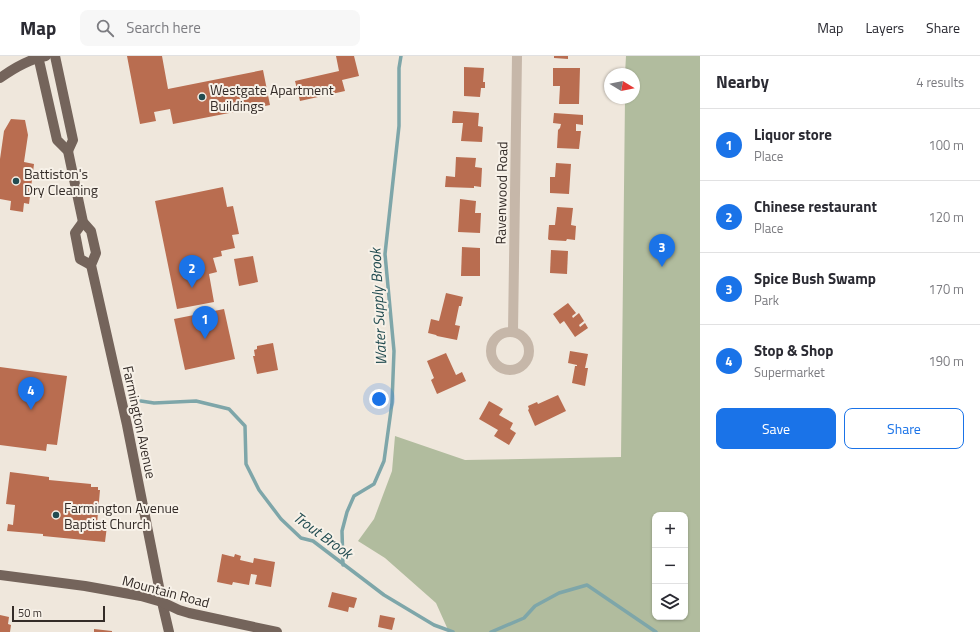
<!DOCTYPE html>
<html lang="en">
<head>
<meta charset="utf-8">
<style>
  :root { --surface:#fff; --page:#f7f7f7; --text:#2b2b33; --muted:#7c7c81; --line:#e1e1e2; --accent:#1a73e8 }
  body { margin:0; font-family:"Titillium Web",sans-serif; background:var(--page); color:var(--text) }
  .controls { position:absolute; right:12px; bottom:12px; display:grid; overflow:hidden; border-radius:8px; box-shadow:0 1px 3px #0004 }
  .controls button { width:36px; height:36px; display:grid; place-items:center; padding:0; border:0; border-bottom:1px solid var(--line); background:var(--surface); color:var(--text); font:20px sans-serif }
  .compass { position:absolute; left:604px; top:12px; width:36px; height:36px; border-radius:50%; background:var(--surface); box-shadow:0 1px 3px #0004; rotate:100deg }
  .scale { position:absolute; left:12px; bottom:10px; width:93px; box-sizing:border-box; padding-left:4px; border:2px solid #342c28; border-top:0; font-size:11px; line-height:14px; white-space:nowrap; color:#342c28; -webkit-text-stroke:3px #f7f1e8; paint-order:stroke }
  .you { position:absolute; left:379px; top:343px; width:14px; height:14px; margin:-10px; border:3px solid #fff; border-radius:50%; background:#1a73e8; box-shadow:0 0 0 6px #1a73e833 }
  .badge { display:grid; place-items:center; width:26px; height:26px; border-radius:50%; background:var(--accent); color:#fff; font-size:13px; font-weight:700 }
  .pin { position:absolute; translate:-50% -33px; filter:drop-shadow(0 1px 2px #0008) }
  .pin::after { content:''; position:absolute; top:21px; width:14px; height:12px; background:inherit; clip-path:polygon(0 0,100% 0,50% 100%) }
  .list { margin:0; padding:0; list-style:none }
  h2 { display:flex; justify-content:space-between; align-items:center; height:52px; margin:0; padding:0 16px; font-size:17px }
  h2 small { font-size:13px; font-weight:400; color:var(--muted) }
  .list li { display:grid; grid-template-columns:26px 1fr auto; gap:12px; align-items:center; box-sizing:border-box; height:72px; padding:0 16px; border-top:1px solid var(--line) }
  .list b { display:block; font-size:15px; white-space:nowrap }
  .list p { margin:0; font-size:13px; white-space:nowrap; color:var(--muted) }
  .list em { font-size:13px; font-style:normal; color:var(--muted) }
  .actions { display:flex; gap:8px; padding:12px 16px }
  .actions a { flex:1; padding:9px 0; border:1px solid var(--accent); border-radius:8px; text-align:center; font-size:14px; color:var(--accent) }
  .actions .main { background:var(--accent); color:#fff }
  .icon { flex:none; width:22px; height:22px; fill:none; stroke:currentColor; stroke-width:2; stroke-linecap:round; stroke-linejoin:round }
  .map { position:relative; flex:none; width:700px; height:576px; overflow:hidden }
  header { display:flex; align-items:center; gap:24px; box-sizing:border-box; height:56px; padding:0 20px; background:var(--surface); border-bottom:1px solid var(--line) }
  header strong { font-size:19px }
  nav { display:flex; gap:22px; margin-inline-start:auto; font-size:14px }
  .search { width:280px; height:36px; background:var(--page); display:flex; align-items:center; gap:10px; box-sizing:border-box; padding:0 14px; border-radius:8px; color:var(--muted); font-size:15px }
  main { display:flex }
  aside { flex:1; background:var(--surface) }
  .map>svg:first-child { display:block }
</style>
</head>
<body>
<header>
<strong>Map</strong>
<div class="search"><svg class="icon" aria-label="search" viewBox="0 0 24 24"><circle cx="10" cy="10" r="6"/><path d="M15 15l6 6"/></svg>Search here</div>
<nav><a>Map</a><a>Layers</a><a>Share</a></nav>
</header>
<main>
<div class="map">
<svg width="700" height="576" viewBox="0 0 700 576">
  <rect width="100%" height="100%" fill="#efe7dc"/>
  <!-- green -->
  <path fill="#b1bc9e" fill-rule="evenodd" d="M626,0H700V576H449L436,547L385,502L358,485L374,463L392,415L395,380L465,404L621,401L625,42H634V18H625ZM655,459H685V561H655Z"/>
  <g fill="none" stroke-linecap="round" stroke-linejoin="round">
    <!-- stream -->
    <g stroke="#7ea6a9" stroke-width="3.5">
      <polyline points="141,345 154,347 196,345 229,353 245,370 246,408 259,434 281,463 301,482 313,485 384,539 434,569 453,576"/>
      <polyline points="343,509 342,475 347,456 354,440 374,428 384,405 392,347 394,295 385,198 399,70 399,12 401,0"/>
      <polyline points="491,576 524,562 535,550 559,537 587,529 656,576"/>
    </g>
  </g>
  <!-- building -->
  <g fill="#b96d50">
    <polygon points="127,0 162,0 168,33 263,14 270,49 173,68 170,53 154,56 156,65 140,68"/>
    <polygon points="336,0 354,0 359,20 342,24 345,35 300,45 295,25 339,15"/>
    <polygon points="554,0 568,0 568,3 554,2"/>
    <polygon points="464,11 484,12 483,26 485,26 485,32 481,32 480,41 464,40"/>
    <polygon points="553,12 580,12 579,48 559,48 560,30 553,30"/>
    <polygon points="453,55 479,57 478,70 483,71 482,86 461,85 463,67 452,67"/>
    <polygon points="554,57 583,59 583,69 576,68 576,75 581,75 579,93 557,92 558,74 560,72 561,68 553,67"/>
    <polygon points="11,63 25,64 28,79 24,106 34,108 29,148 24,147 23,156 10,154 11,145 0,143 0,103 4,75"/>
    <polygon points="456,101 476,102 475,111 482,112 481,131 474,130 474,132 445,131 446,120 455,121"/>
    <polygon points="556,107 571,108 569,138 550,137 550,121 555,121"/>
    <polygon points="223,131 227,151 233,150 239,178 232,179 235,192 221,195 222,200 213,202 217,216 209,218 214,246 177,253 155,145"/>
    <polygon points="460,143 476,145 475,157 481,157 480,177 458,176"/>
    <polygon points="557,151 573,152 571,169 576,170 575,184 567,183 566,185 549,184 548,183 549,169 555,169"/>
    <polygon points="462,191 480,192 480,220 461,220"/>
    <polygon points="551,194 568,195 567,218 550,217"/>
    <polygon points="253,200 258,226 239,230 234,203"/>
    <polygon points="446,237 463,241 461,250 459,250 455,269 460,270 457,284 437,280 436,279 428,277 431,263 439,265"/>
    <polygon points="568,247 576,257 572,260 573,262 579,257 584,265 579,269 580,271 585,267 588,272 575,281 564,265 560,268 553,258"/>
    <polygon points="224,253 235,303 185,314 174,263"/>
    <polygon points="273,287 278,314 257,318 253,300 255,300 254,294 257,293 257,290"/>
    <polygon points="570,295 588,298 585,312 588,312 585,330 572,327 575,310 577,310 577,309 568,307"/>
    <polygon points="446,297 456,319 462,316 466,325 437,338 431,324 434,322 427,305"/>
    <polygon points="0,311 67,320 57,389 47,388 46,395 0,389"/>
    <polygon points="558,339 566,355 535,370 528,354 529,353 528,350 537,346 538,348"/>
    <polygon points="489,345 503,353 499,359 513,367 510,373 516,377 509,389 494,380 498,374 479,363"/>
    <polygon points="10,416 49,421 49,424 91,428 91,431 98,431 98,434 100,434 97,468 107,470 105,486 43,480 43,478 7,475 8,468 13,469 15,449 6,448"/>
    <polygon points="222,498 234,501 235,498 241,500 240,504 253,507 254,502 275,506 271,531 255,528 257,519 251,518 249,529 233,526 232,529 217,526"/>
    <polygon points="332,536 357,542 354,552 349,551 348,556 328,551"/>
    <polygon points="0,559 9,561 8,568 11,569 10,576 0,576"/>
    <polygon points="380,559 395,562 392,574 378,571"/>
    <polygon points="94,573 112,575 112,576 94,576"/>
  </g>
  <g fill="none" stroke-linecap="round" stroke-linejoin="round">
    <!-- minor -->
    <g stroke="#c6b7a9" stroke-width="10">
      <polyline points="513,275 517,0"/>
      <circle cx="510" cy="295" r="19"/>
    </g>
    <!-- major -->
    <g stroke="#74645b" stroke-width="10">
      <polyline points="38,0 57,84 68,95 83,166 91,175 96,197 91,209 127,369 162,546 169,576"/>
      <polyline points="55,0 73,84 68,95"/>
      <path d="M0,22C14,12 29,3 46,0"/>
      <polyline points="83,166 75,177 80,203 91,209"/>
      <polyline points="0,519 85,530 141,540 162,546 179,554 189,557 277,576"/>
    </g>
  </g>
  <!-- markers -->
  <g fill="#224c51" stroke="#f7f1e8" stroke-width="1.5">
    <circle cx="202" cy="41" r="4"/>
    <circle cx="16" cy="125" r="4"/>
    <circle cx="56" cy="459" r="4"/>
  </g>
  <g text-anchor="middle" dominant-baseline="central" stroke-width="4" stroke-linejoin="round" paint-order="stroke">
    <!-- poi labels -->
    <g font-size="14" fill="#342c28" stroke="#f7f1e8" text-anchor="start">
      <text x="210" y="33">Westgate Apartment<tspan x="210" dy="16">Buildings</tspan></text>
      <text x="24" y="117">Battiston's<tspan x="24" dy="16">Dry Cleaning</tspan></text>
      <text x="64" y="451">Farmington Avenue<tspan x="64" dy="16">Baptist Church</tspan></text>
    </g>
    <!-- street labels -->
    <g font-size="14" fill="#342c28" stroke="#f7f1e8">
      <text transform="translate(501 137) rotate(-89)">Ravenwood Road</text>
      <text transform="translate(140 366) rotate(78)">Farmington Avenue</text>
      <text transform="translate(166 535) rotate(15)">Mountain Road</text>
    </g>
    <!-- water labels -->
    <g font-size="15" font-style="italic" fill="#224c51" stroke="#f7f1e8">
      <text transform="translate(378 251) rotate(-93)">Water Supply Brook</text>
      <text transform="translate(323 479) rotate(36)">Trout Brook</text>
    </g>
  </g>
</svg>
<div class="controls">
<button>+</button>
<button>−</button>
<button><svg class="icon" aria-label="layers" viewBox="0 0 24 24"><path d="M12 4l9 5-9 5-9-5zM3 14l9 5 9-5"/></svg></button>
</div>
<svg class="compass" viewBox="-18 -18 36 36"><path d="M0-13l5 13h-10z" fill="#e53935"/><path d="M0 13l5-13h-10z" fill="#7c7c81"/></svg>
<div class="scale">50 m</div>
<div class="you"></div>
<div class="pin badge" style="left:205px;top:283px">1</div>
<div class="pin badge" style="left:192px;top:232px">2</div>
<div class="pin badge" style="left:662px;top:211px">3</div>
<div class="pin badge" style="left:31px;top:354px">4</div>
</div>
<aside>
<h2>Nearby<small>4 results</small></h2>
<ul class="list">
<li><span class="badge">1</span><div><b>Liquor store</b><p>Place</p></div><em>100 m</em></li>
<li><span class="badge">2</span><div><b>Chinese restaurant</b><p>Place</p></div><em>120 m</em></li>
<li><span class="badge">3</span><div><b>Spice Bush Swamp</b><p>Park</p></div><em>170 m</em></li>
<li><span class="badge">4</span><div><b>Stop &amp; Shop</b><p>Supermarket</p></div><em>190 m</em></li>
</ul>
<div class="actions"><a class="main">Save</a><a>Share</a></div>
</aside>
</main>
</body>
</html>
